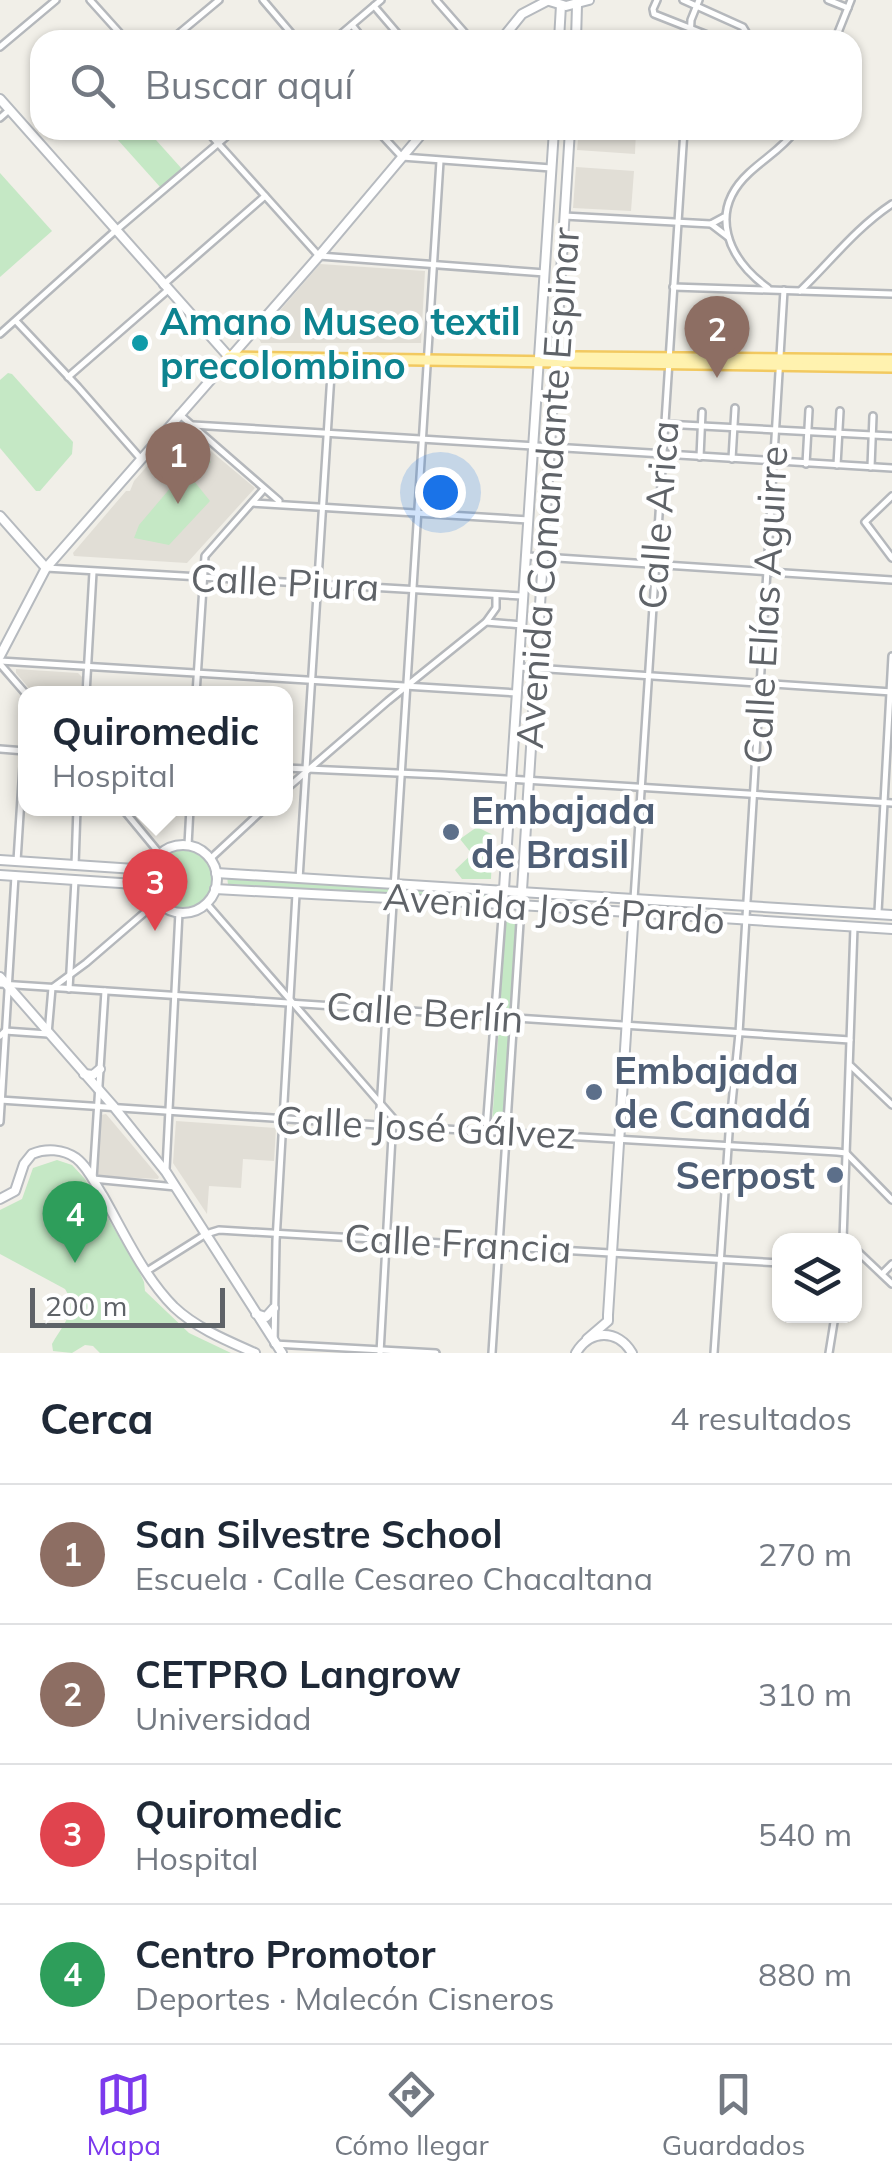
<!DOCTYPE html>
<html lang="es">
<head>
<meta charset="utf-8">
<style>
  :root { --surface:#fff; --page:#f6f6f7; --text:#1f2937; --muted:#747a83; --line:#e0e1e3; --accent:#7c3aed }
  body { margin:0; font-family:Mulish,sans-serif; background:var(--page); color:var(--text) }
  .controls { position:absolute; right:30px; bottom:30px; display:grid; overflow:hidden; border-radius:20px; box-shadow:0 2px 8px #0004 }
  .controls button { width:90px; height:90px; display:grid; place-items:center; padding:0; border:0; border-bottom:2px solid var(--line); background:var(--surface); color:var(--text); font:50px sans-serif }
  .scale { position:absolute; left:30px; bottom:25px; width:195px; box-sizing:border-box; padding-left:10px; border:5px solid #5f6368; border-top:0; font-size:28px; line-height:35px; white-space:nowrap; color:#5f6368; -webkit-text-stroke:8px #fff; paint-order:stroke }
  .you { position:absolute; left:440px; top:492px; width:35px; height:35px; margin:-25px; border:8px solid #fff; border-radius:50%; background:#1a73e8; box-shadow:0 0 0 15px #1a73e833 }
  .badge { display:grid; place-items:center; width:65px; height:65px; border-radius:50%; background:var(--accent); color:#fff; font-size:32px; font-weight:700 }
  .pin { position:absolute; translate:-50% -82px; filter:drop-shadow(0 2px 5px #0008) }
  .pin::after { content:''; position:absolute; top:52px; width:35px; height:30px; background:inherit; clip-path:polygon(0 0,100% 0,50% 100%) }
  .popup { position:absolute; left:18px; top:686px; width:275px; height:130px; box-sizing:border-box; display:grid; place-content:center; border-radius:20px; background:var(--surface); filter:drop-shadow(0 2px 8px #0005); font-size:32px; white-space:nowrap; color:var(--muted) }
  .popup b { font-size:38px; color:var(--text) }
  .popup::after { content:''; position:absolute; left:50%; top:100%; margin-left:-20px; border:20px solid transparent; border-top-color:var(--surface) }
  .list { margin:0; padding:0; list-style:none }
  h2 { display:flex; justify-content:space-between; align-items:center; height:130px; margin:0; padding:0 40px; font-size:42px }
  h2 small { font-size:32px; font-weight:400; color:var(--muted) }
  .list li { display:grid; grid-template-columns:65px 1fr auto; gap:30px; align-items:center; box-sizing:border-box; height:140px; padding:0 40px; border-top:2px solid var(--line) }
  .list b { display:block; font-size:38px; white-space:nowrap }
  .list p { margin:0; font-size:32px; white-space:nowrap; color:var(--muted) }
  .list em { font-size:32px; font-style:normal; color:var(--muted) }
  .icon { flex:none; width:55px; height:55px; fill:none; stroke:currentColor; stroke-width:2; stroke-linecap:round; stroke-linejoin:round }
  .map { position:relative; flex:none; width:892px; height:1353px; overflow:hidden }
  .search { position:absolute; background:var(--surface); box-shadow:0 2px 8px #0004; left:30px; right:30px; top:30px; height:110px; display:flex; align-items:center; gap:25px; box-sizing:border-box; padding:0 35px; border-radius:30px; color:var(--muted); font-size:38px }
  .sheet { height:690px; background:var(--surface) }
  nav { display:flex; justify-content:space-around; align-items:center; box-sizing:border-box; height:140px; border-top:2px solid var(--line); background:var(--surface); font-size:28px; color:var(--muted) }
  nav a { display:grid; justify-items:center; gap:5px }
  nav .on { color:var(--accent) }
  .map>svg:first-child { display:block }
</style>
</head>
<body>
<div class="map">
<svg width="892" height="1353" viewBox="0 0 892 1353">
  <rect width="100%" height="100%" fill="#f1efe8"/>
  <!-- education -->
  <g fill="#e1ded6">
    <polygon points="579,130 636,130 635,154 577,150"/>
    <polygon points="576,167 634,171 631,211 573,208"/>
    <polygon points="320,264 425,271 421,343 261,343 258,336"/>
    <polygon points="182,427 255,488 187,563 74,556 73,553 126,491 130,491 134,481"/>
    <polygon points="16,669 78,673 82,677 81,693 33,693 16,673"/>
    <polygon points="106,1114 159,1177 158,1179 100,1176 97,1173 101,1115"/>
    <polygon points="176,1121 276,1128 274,1161 243,1159 241,1188 209,1186 207,1214 173,1163"/>
  </g>
  <!-- green -->
  <g fill="#c5e8c5">
    <polygon points="109,130 147,130 182,169 161,188"/>
    <polygon points="0,173 52,231 0,277"/>
    <polygon points="8,373 12,374 73,442 72,454 40,491 36,491 0,448 0,380"/>
    <polygon points="200,453 211,462 194,481 210,501 169,545 134,538 139,525"/>
    <polygon points="477,827 493,835 491,879 462,879 455,870 472,854 460,839"/>
    <circle cx="183" cy="878" r="31"/>
    <polygon points="227,877 492,892 491,900 228,884"/>
    <polygon points="506,915 516,916 510,1009 499,1009"/>
    <polygon points="499,1026 504,1027 504,1032 509,1035 503,1124 492,1123"/>
    <path d="M57,1160L72,1165L85,1179L139,1271L144,1282L145,1291L189,1333L231,1353H100L93,1346L85,1345L72,1353L53,1351L52,1344C62,1326 79,1310 65,1289L0,1254V1210L22,1199L33,1168Z"/>
  </g>
  <g fill="none" stroke-linecap="round" stroke-linejoin="round">
    <defs>
      <g id="street">
        <polyline points="90,0 126,40"/>
        <polyline points="263,0 297,40"/>
        <polyline points="436,0 471,40"/>
        <polyline points="657,0 653,9 654,14 720,40"/>
        <polyline points="683,0 743,27 746,32 743,40"/>
        <polyline points="828,0 848,8"/>
        <polyline points="374,6 403,40"/>
        <polyline points="352,25 364,40"/>
        <polyline points="171,40 219,0"/>
        <polyline points="334,40 381,0"/>
        <polyline points="690,40 691,20 699,0"/>
        <polyline points="835,40 851,0"/>
        <polyline points="0,47 56,0"/>
        <polyline points="0,118 9,110"/>
        <polyline points="206,130 319,256 545,273"/>
        <polyline points="377,130 402,157 551,168"/>
        <polyline points="564,216 711,224 724,217"/>
        <polyline points="711,224 728,237"/>
        <polyline points="163,285 265,196"/>
        <polyline points="673,287 892,294"/>
        <path d="M768,288C728,259 707,212 749,173C765,158 783,148 796,130"/>
        <path d="M800,291C831,261 856,228 892,204"/>
        <polyline points="16,321 78,387 141,459"/>
        <polyline points="0,334 115,231 234,130"/>
        <polyline points="68,377 168,290"/>
        <polyline points="179,414 279,501"/>
        <polyline points="664,424 892,436"/>
        <polyline points="193,425 892,468"/>
        <polyline points="700,457 702,412"/>
        <polyline points="732,459 735,408"/>
        <polyline points="806,464 809,410"/>
        <polyline points="837,465 840,411"/>
        <polyline points="871,467 873,416"/>
        <polyline points="892,496 865,522 892,558"/>
        <polyline points="252,503 529,520"/>
        <polyline points="527,556 892,580"/>
        <polyline points="46,568 522,596"/>
        <polyline points="486,622 522,625"/>
        <polyline points="0,661 517,693"/>
        <polyline points="0,664 26,694"/>
        <polyline points="519,667 892,692"/>
        <polyline points="86,694 93,572"/>
        <polyline points="196,694 205,556 264,489"/>
        <polyline points="0,749 25,751"/>
        <polyline points="285,768 442,775 892,803"/>
        <polyline points="285,790 388,701 486,622 496,608 496,595"/>
        <polyline points="122,808 160,854"/>
        <polyline points="188,845 190,808"/>
        <polyline points="210,859 265,808"/>
        <polyline points="17,861 24,751"/>
        <polyline points="75,865 77,808"/>
        <polyline points="299,879 332,358"/>
        <polyline points="296,894 276,1241 274,1344 436,1353"/>
        <polyline points="634,899 684,130"/>
        <polyline points="206,903 393,1118 380,1353"/>
        <polyline points="878,912 892,656"/>
        <polyline points="0,984 850,1040"/>
        <polyline points="69,989 75,880"/>
        <polyline points="105,991 93,1179 176,1187"/>
        <polyline points="0,1036 5,1031 48,1034 52,988 86,963 158,901"/>
        <polyline points="851,1066 892,1105"/>
        <polyline points="0,1100 393,1126 837,1152 846,1153 892,1200"/>
        <polyline points="0,1122 15,876"/>
        <polyline points="379,1125 440,161"/>
        <polyline points="486,1130 503,904"/>
        <polyline points="166,1169 179,912"/>
        <polyline points="843,1240 854,927"/>
        <polyline points="854,1248 892,1284"/>
        <polyline points="147,1271 206,1234 219,1230 780,1263"/>
        <polyline points="882,1274 892,1264"/>
        <polyline points="492,1353 521,907"/>
        <polyline points="714,1353 729,1133 739,1033 784,290"/>
        <polyline points="829,1353 835,1316"/>
      </g>
      <g id="secondary">
        <polyline points="546,0 566,6 589,0"/>
        <polyline points="501,40 522,14 547,1"/>
        <polyline points="559,40 561,5"/>
        <polyline points="576,40 577,5"/>
        <polyline points="0,99 229,357"/>
        <polyline points="0,516 46,568"/>
        <polyline points="0,656 46,568 319,256 425,130"/>
        <circle cx="183" cy="879" r="34"/>
        <polyline points="0,860 150,870"/>
        <polyline points="216,873 892,915"/>
        <polyline points="0,875 150,885"/>
        <polyline points="215,889 503,904 892,929"/>
        <polyline points="503,904 554,130"/>
        <polyline points="521,906 570,130"/>
        <polyline points="0,977 114,1107 166,1172 282,1353"/>
        <polyline points="84,1074 93,1075 100,1069"/>
        <path d="M0,1199L15,1191L24,1164L32,1154C46,1148 63,1149 76,1158C88,1167 95,1184 103,1196C124,1233 144,1277 174,1307C196,1328 228,1341 255,1353"/>
        <polyline points="256,1314 266,1317 274,1308"/>
        <polyline points="587,1339 608,1321 608,1315 634,909"/>
        <path d="M576,1353C590,1329 618,1329 632,1353"/>
      </g>
      <g id="primary">
        <polyline points="229,357 892,367"/>
        <polyline points="576,357 892,360"/>
      </g>
    </defs>
    <!-- street casing -->
    <use href="#street" stroke="#b5b8bc" stroke-width="10"/>
    <!-- secondary casing -->
    <use href="#secondary" stroke="#b6babf" stroke-width="12"/>
    <!-- primary casing -->
    <use href="#primary" stroke="#f2c960" stroke-width="14"/>
    <!-- street -->
    <use href="#street" stroke="#fff" stroke-width="5"/>
    <!-- secondary -->
    <use href="#secondary" stroke="#fff" stroke-width="8"/>
    <!-- primary -->
    <use href="#primary" stroke="#fff2af" stroke-width="9"/>
  </g>
  <!-- markers -->
  <circle fill="#0f9aa8" stroke="#fff" stroke-width="4" cx="140" cy="343" r="10"/>
  <g fill="#5c6f8a" stroke="#fff" stroke-width="4">
    <circle cx="451" cy="832" r="10"/>
    <circle cx="594" cy="1092" r="10"/>
    <circle cx="835" cy="1175" r="10"/>
  </g>
  <g text-anchor="middle" dominant-baseline="central" stroke-width="9" stroke-linejoin="round" paint-order="stroke">
    <!-- culture labels -->
    <g font-size="38" font-weight="bold" fill="#0d838f" stroke="#fff" text-anchor="start">
      <text x="160" y="321">Amano Museo textil<tspan x="160" dy="44">precolombino</tspan></text>
    </g>
    <!-- street labels -->
    <g font-size="38" fill="#5f6368" stroke="#fff">
      <text transform="translate(547 488) rotate(-86)">Avenida Comandante Espinar</text>
      <text transform="translate(658 515) rotate(-86)">Calle Arica</text>
      <text transform="translate(285 582) rotate(3)">Calle Piura</text>
      <text transform="translate(765 605) rotate(-87)">Calle Elías Aguirre</text>
      <text transform="translate(554 908) rotate(4)">Avenida José Pardo</text>
      <text transform="translate(425 1012) rotate(4)">Calle Berlín</text>
      <text transform="translate(426 1127) rotate(3)">Calle José Gálvez</text>
      <text transform="translate(458 1243) rotate(3)">Calle Francia</text>
    </g>
    <!-- service labels -->
    <g font-size="38" font-weight="bold" fill="#4e5e75" stroke="#fff" text-anchor="start">
      <text x="471" y="810">Embajada<tspan x="471" dy="44">de Brasil</tspan></text>
      <text x="614" y="1070">Embajada<tspan x="614" dy="44">de Canadá</tspan></text>
      <text x="815" y="1175" text-anchor="end">Serpost</text>
    </g>
  </g>
</svg>
<div class="controls">
<button><svg class="icon" aria-label="layers" viewBox="0 0 24 24"><path d="M12 4l9 5-9 5-9-5zM3 14l9 5 9-5"/></svg></button>
</div>
<div class="scale">200 m</div>
<div class="you"></div>
<div class="pin badge" style="left:178px;top:504px;background:#8d6e63">1</div>
<div class="pin badge" style="left:717px;top:378px;background:#8d6e63">2</div>
<div class="pin badge" style="left:155px;top:931px;background:#e0444e">3</div>
<div class="popup"><b>Quiromedic</b>Hospital</div>
<div class="pin badge" style="left:75px;top:1263px;background:#2e9e5b">4</div>
<div class="search"><svg class="icon" aria-label="search" viewBox="0 0 24 24"><circle cx="10" cy="10" r="6"/><path d="M15 15l6 6"/></svg>Buscar aquí</div>
</div>
<section class="sheet">
<h2>Cerca<small>4 resultados</small></h2>
<ul class="list">
<li><span class="badge" style="background:#8d6e63">1</span><div><b>San Silvestre School</b><p>Escuela · Calle Cesareo Chacaltana</p></div><em>270 m</em></li>
<li><span class="badge" style="background:#8d6e63">2</span><div><b>CETPRO Langrow</b><p>Universidad</p></div><em>310 m</em></li>
<li><span class="badge" style="background:#e0444e">3</span><div><b>Quiromedic</b><p>Hospital</p></div><em>540 m</em></li>
<li><span class="badge" style="background:#2e9e5b">4</span><div><b>Centro Promotor</b><p>Deportes · Malecón Cisneros</p></div><em>880 m</em></li>
</ul>
</section>
<nav>
<a class="on"><svg class="icon" aria-label="map" viewBox="0 0 24 24"><path d="M3 6l6-2 6 2 6-2v14l-6 2-6-2-6 2zM9 4v14M15 6v14"/></svg>Mapa</a>
<a><svg class="icon" aria-label="directions" viewBox="0 0 24 24"><path d="M12 3l9 9-9 9-9-9zM9 14v-3h6M13 9l2 2-2 2"/></svg>Cómo llegar</a>
<a><svg class="icon" aria-label="saved" viewBox="0 0 24 24"><path d="M7 4h10v16l-5-4-5 4z"/></svg>Guardados</a>
</nav>
</body>
</html>
